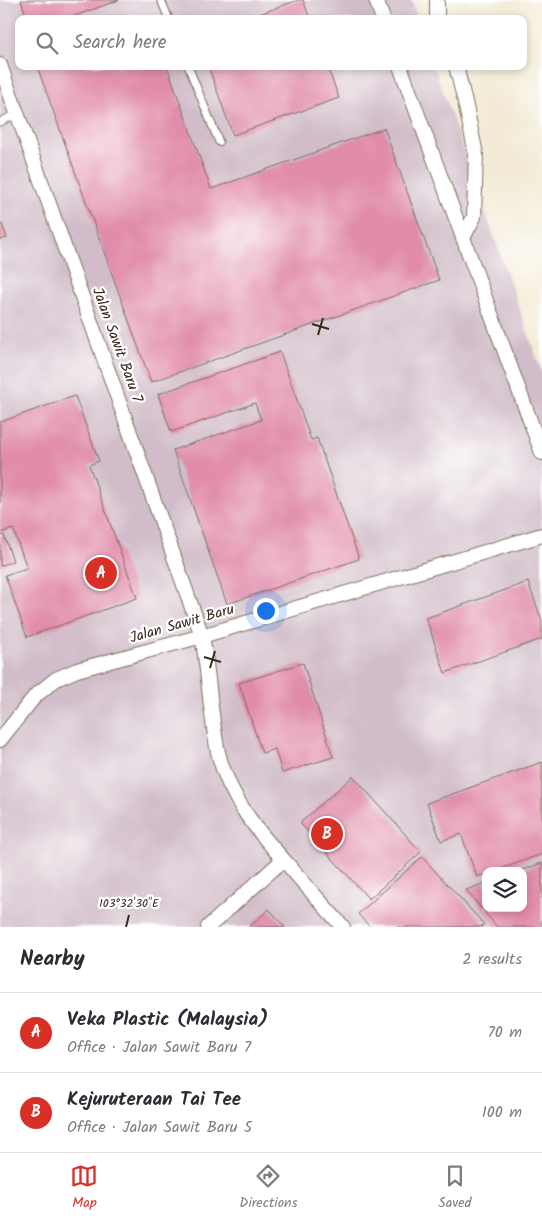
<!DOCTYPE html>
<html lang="en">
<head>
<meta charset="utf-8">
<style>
  :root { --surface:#fff; --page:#f7f7f7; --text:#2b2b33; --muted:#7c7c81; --line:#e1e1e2; --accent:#d93025 }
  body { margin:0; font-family:Kalam,sans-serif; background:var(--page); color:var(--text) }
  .controls { position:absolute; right:15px; bottom:15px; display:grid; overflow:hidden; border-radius:10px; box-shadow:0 2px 8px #0003 }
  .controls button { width:45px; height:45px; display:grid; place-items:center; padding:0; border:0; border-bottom:1px solid var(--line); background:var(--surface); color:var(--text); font:25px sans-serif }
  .you { position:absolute; left:265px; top:610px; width:18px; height:18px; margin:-12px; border:4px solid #fff; border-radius:50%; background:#1a73e8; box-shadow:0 0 0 8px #1a73e833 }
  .badge { display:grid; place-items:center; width:32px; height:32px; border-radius:50%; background:var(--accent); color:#fff; font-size:16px; font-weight:700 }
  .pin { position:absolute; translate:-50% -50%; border:2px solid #fff; box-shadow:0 1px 5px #0006 }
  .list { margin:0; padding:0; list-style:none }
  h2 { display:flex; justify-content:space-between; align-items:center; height:65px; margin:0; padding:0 20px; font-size:21px }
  h2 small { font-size:16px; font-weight:400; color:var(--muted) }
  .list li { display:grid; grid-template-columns:32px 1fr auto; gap:15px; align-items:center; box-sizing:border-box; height:80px; padding:0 20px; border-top:1px solid var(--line) }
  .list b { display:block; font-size:19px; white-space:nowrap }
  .list p { margin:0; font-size:16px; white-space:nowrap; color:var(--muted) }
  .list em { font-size:16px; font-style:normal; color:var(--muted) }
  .icon { flex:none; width:28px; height:28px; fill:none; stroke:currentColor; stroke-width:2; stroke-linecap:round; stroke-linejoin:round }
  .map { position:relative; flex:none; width:542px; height:927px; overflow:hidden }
  .search { position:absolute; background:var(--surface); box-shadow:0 2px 8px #0003; left:15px; right:15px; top:15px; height:55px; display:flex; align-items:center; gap:12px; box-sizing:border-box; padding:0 18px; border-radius:10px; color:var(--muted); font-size:19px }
  .sheet { height:225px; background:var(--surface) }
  nav { display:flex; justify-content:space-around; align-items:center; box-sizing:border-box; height:70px; border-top:1px solid var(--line); background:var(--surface); font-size:14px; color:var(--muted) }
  nav a { display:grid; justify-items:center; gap:2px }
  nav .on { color:var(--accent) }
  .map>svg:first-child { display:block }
</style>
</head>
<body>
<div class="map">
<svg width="542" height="927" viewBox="0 0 542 927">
  <rect width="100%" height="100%" fill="#fff"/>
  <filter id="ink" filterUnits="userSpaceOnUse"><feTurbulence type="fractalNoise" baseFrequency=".02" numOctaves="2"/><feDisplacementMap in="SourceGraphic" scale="10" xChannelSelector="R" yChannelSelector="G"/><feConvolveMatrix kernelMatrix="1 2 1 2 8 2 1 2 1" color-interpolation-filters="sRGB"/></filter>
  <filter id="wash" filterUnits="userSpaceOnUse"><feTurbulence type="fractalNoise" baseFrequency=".0096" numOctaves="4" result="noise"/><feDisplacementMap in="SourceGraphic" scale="20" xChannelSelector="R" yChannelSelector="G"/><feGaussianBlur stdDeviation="1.12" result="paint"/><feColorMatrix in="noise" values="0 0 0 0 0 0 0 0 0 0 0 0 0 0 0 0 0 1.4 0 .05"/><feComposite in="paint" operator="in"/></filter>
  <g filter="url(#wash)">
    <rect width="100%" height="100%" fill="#f3ebd5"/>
    <!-- industrial -->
    <path fill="#d1bdc9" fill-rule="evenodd" d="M0,0H411L418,19H19V66H434L542,373V927H0ZM486,871H523V908H486Z"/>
    <g id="blocks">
      <!-- building -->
      <g fill="#e18caa">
        <polygon points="21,0 119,0 66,19 27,19"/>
        <polygon points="298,0 303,0 310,19 246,19"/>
        <polygon points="37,66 167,66 211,189 384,128 439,280 151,382"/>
        <polygon points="208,66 327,66 339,98 233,135"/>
        <polygon points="0,224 2,224 7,238 0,240"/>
        <polygon points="280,352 311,440 317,438 359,559 227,604 173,450 261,420 255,403 171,432 158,394"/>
        <polygon points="75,396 99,461 89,465 137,598 27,637 5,575 27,568 13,529 0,533 0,422"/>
        <polygon points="4,535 13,561 0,566 0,536"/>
        <polygon points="528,582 542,621 542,639 445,673 426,618"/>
        <polygon points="303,663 333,757 282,773 275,749 262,753 239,683"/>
        <polygon points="542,762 542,854 495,871 486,871 486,874 477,877 461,834 441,841 427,803"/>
        <polygon points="353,776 421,852 369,899 300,823"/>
        <polygon points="422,857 484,924 481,927 370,927 358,914"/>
        <polygon points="542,863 542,927 497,927 466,890 486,883 486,908 523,908 523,870"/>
        <polygon points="269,909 285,927 249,927"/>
      </g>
    </g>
  </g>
  <g filter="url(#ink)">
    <use href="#blocks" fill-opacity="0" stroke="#7b6e5e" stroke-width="1"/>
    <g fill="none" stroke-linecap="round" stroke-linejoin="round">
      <defs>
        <g id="service">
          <polyline points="161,0 169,19"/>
          <polyline points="188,66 219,142"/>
          <polyline points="0,122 17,114"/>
        </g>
        <g id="minor">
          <polyline points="376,0 383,19"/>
          <polyline points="437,0 437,19"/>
          <path d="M0,65L202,636C209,674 210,714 218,752C229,799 259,833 290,867C307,887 325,907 343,927"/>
          <polyline points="400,66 542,453"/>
          <polyline points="456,66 465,102 476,154 474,217 463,238"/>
          <polyline points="0,740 35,696 56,679 77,670 202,636 542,535"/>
          <polyline points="208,927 283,860"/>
        </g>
      </defs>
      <!-- service casing -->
      <use href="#service" stroke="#7b6e5e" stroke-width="9"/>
      <!-- minor casing -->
      <use href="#minor" stroke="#7b6e5e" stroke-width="16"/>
      <!-- service -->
      <use href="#service" stroke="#fff" stroke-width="7"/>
      <!-- minor -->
      <use href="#minor" stroke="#fff" stroke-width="14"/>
    </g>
  </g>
  <!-- ticks -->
  <path fill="none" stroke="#3b2a1e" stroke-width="2" d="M312,324L329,329M318,335L323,318M204,657L221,662M210,668L215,651M126,927L129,915"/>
  <g text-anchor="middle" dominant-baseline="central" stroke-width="4.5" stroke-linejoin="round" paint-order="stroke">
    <!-- street labels -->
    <g font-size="15" fill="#3b2a1e" stroke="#fff">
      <text transform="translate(117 345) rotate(70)">Jalan Sawit Baru 7</text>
      <text transform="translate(182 624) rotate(-16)">Jalan Sawit Baru</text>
    </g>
  </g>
  <g font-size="12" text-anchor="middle" fill="#3b2a1e" stroke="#fff" stroke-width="4.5" stroke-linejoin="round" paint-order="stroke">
    <text x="129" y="907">103°32'30"E</text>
  </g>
</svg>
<div class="controls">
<button><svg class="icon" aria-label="layers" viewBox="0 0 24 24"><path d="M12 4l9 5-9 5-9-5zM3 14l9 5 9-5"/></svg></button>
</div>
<div class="you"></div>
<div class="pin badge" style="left:101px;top:573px">A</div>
<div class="pin badge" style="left:327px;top:834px">B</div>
<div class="search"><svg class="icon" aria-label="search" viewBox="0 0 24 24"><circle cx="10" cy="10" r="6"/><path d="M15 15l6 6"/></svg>Search here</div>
</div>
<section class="sheet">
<h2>Nearby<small>2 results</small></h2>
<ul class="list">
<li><span class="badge">A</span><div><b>Veka Plastic (Malaysia)</b><p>Office · Jalan Sawit Baru 7</p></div><em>70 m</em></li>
<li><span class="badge">B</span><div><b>Kejuruteraan Tai Tee</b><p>Office · Jalan Sawit Baru 5</p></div><em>100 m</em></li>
</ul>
</section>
<nav>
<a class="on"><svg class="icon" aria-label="map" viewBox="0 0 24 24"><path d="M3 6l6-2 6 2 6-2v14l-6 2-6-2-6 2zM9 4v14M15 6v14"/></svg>Map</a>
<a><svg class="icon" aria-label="directions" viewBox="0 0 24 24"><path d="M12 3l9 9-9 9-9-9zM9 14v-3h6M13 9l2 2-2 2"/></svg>Directions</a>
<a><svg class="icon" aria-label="saved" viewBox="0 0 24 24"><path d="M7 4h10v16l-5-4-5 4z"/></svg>Saved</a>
</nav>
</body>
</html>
